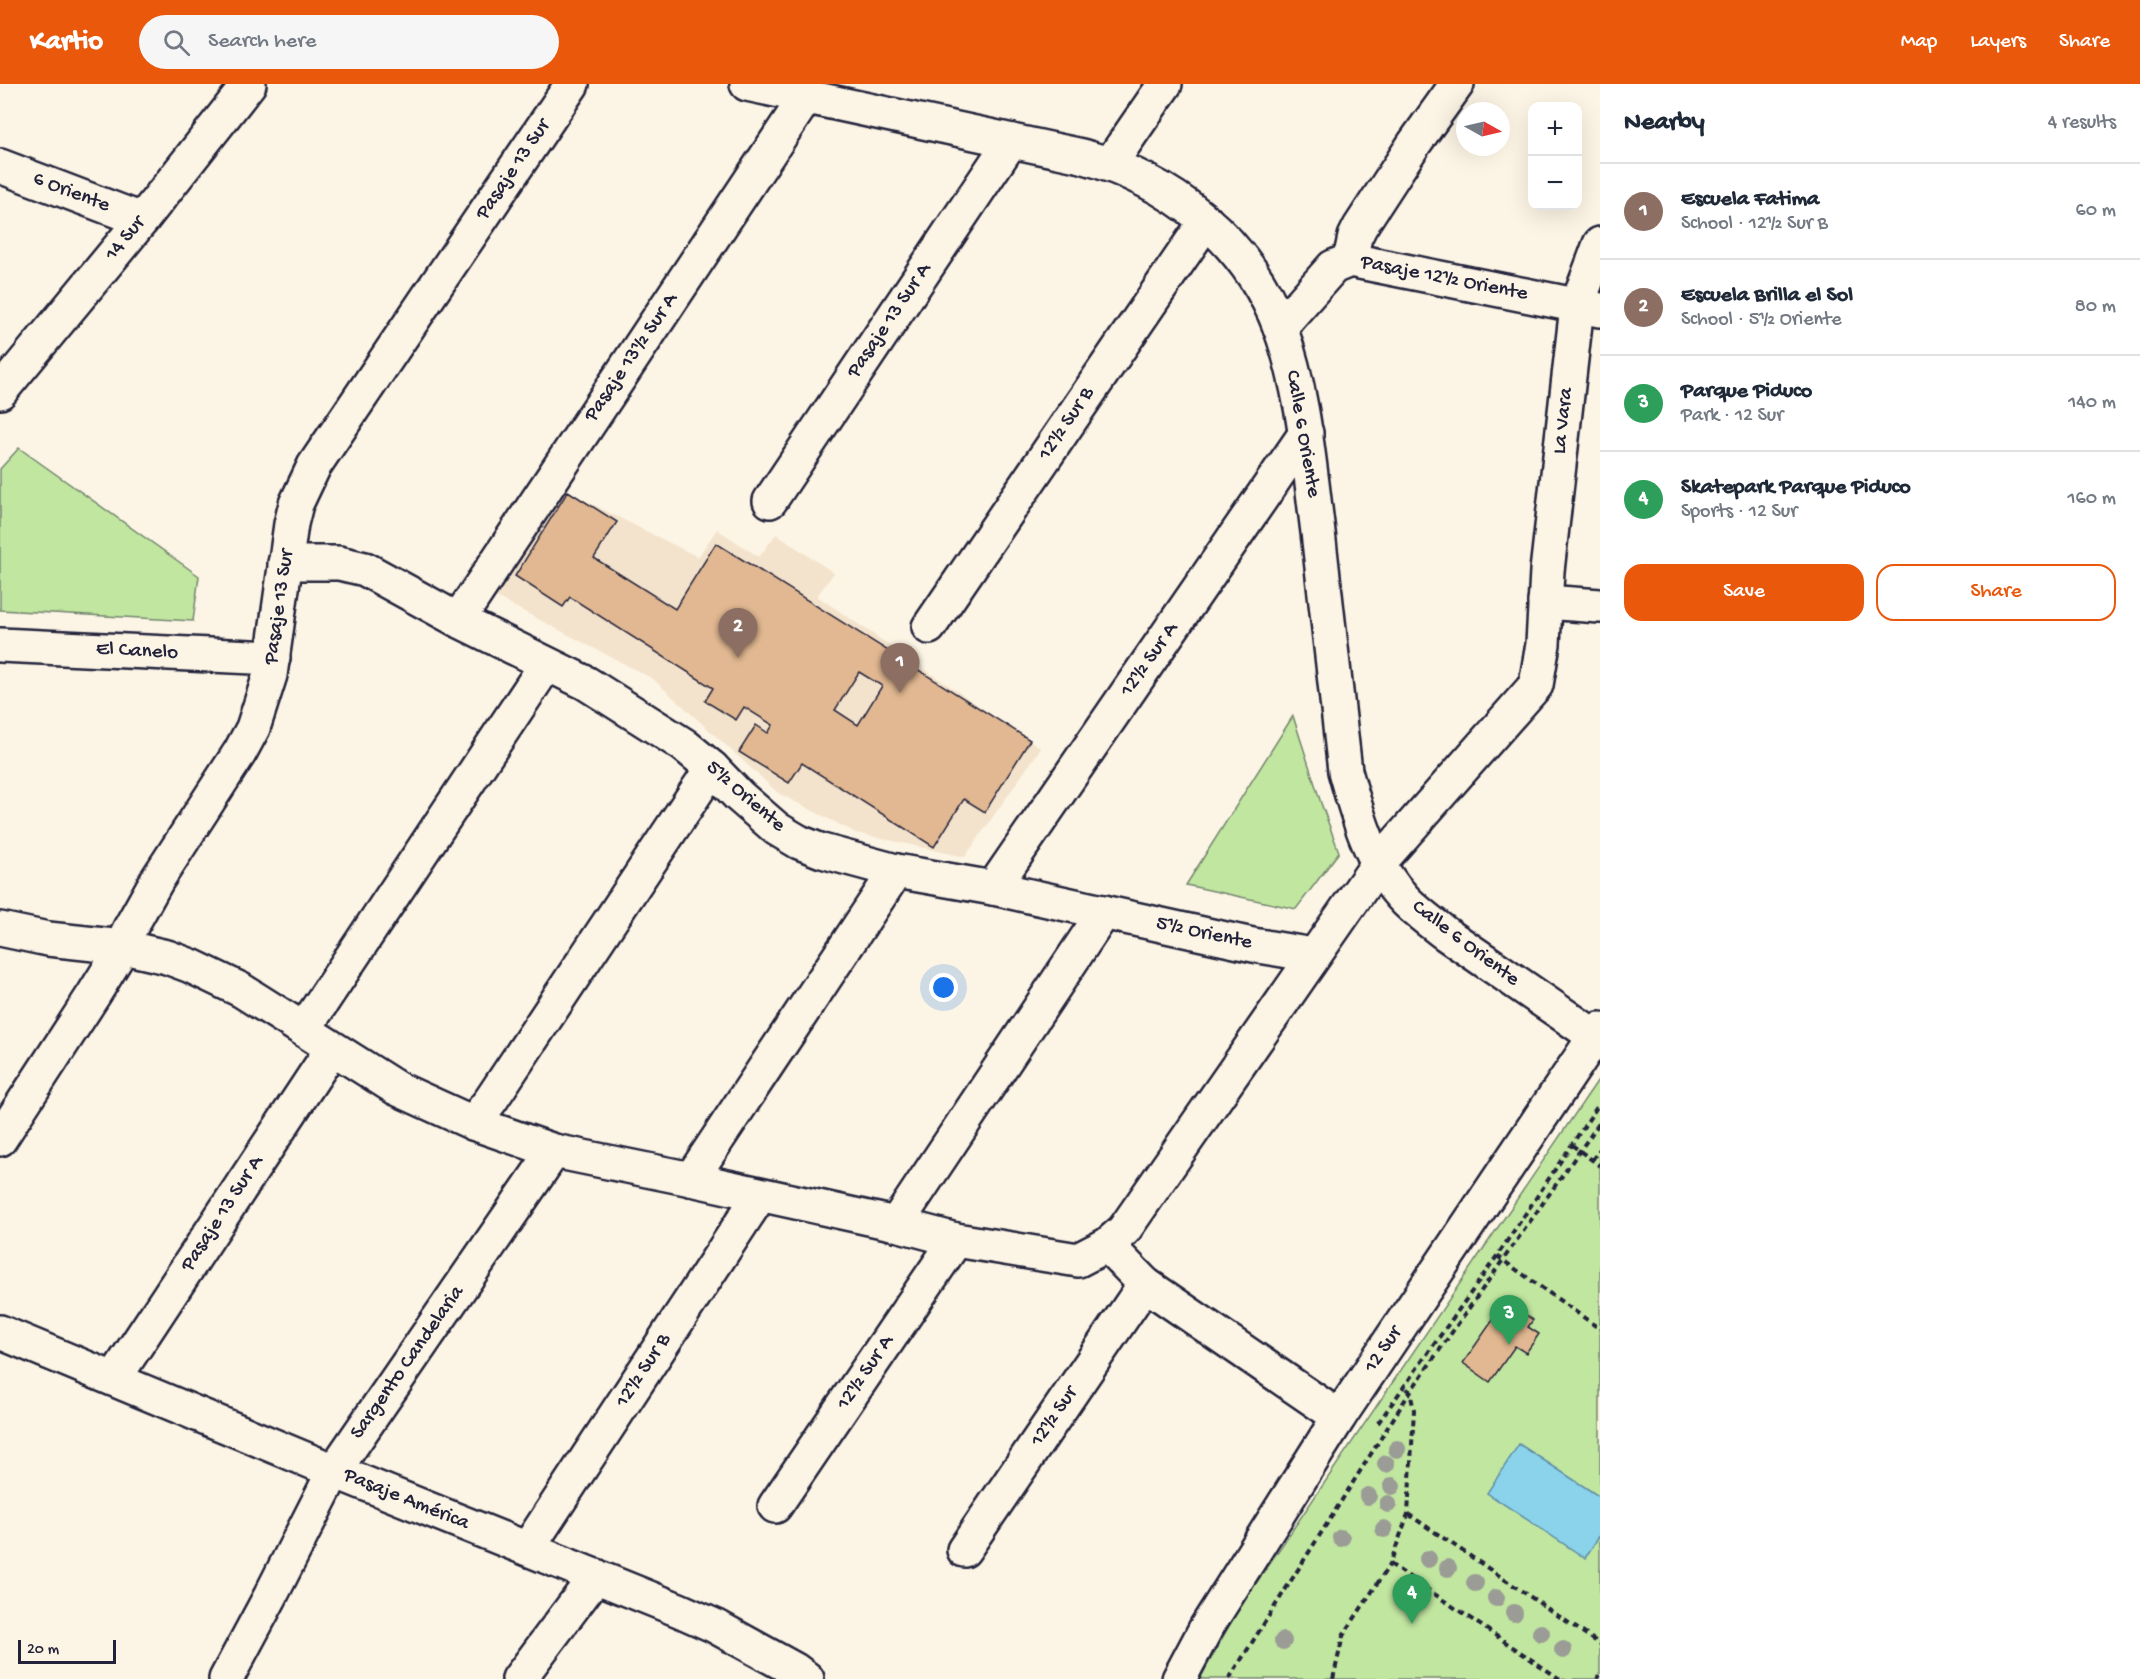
<!DOCTYPE html>
<html lang="en">
<head>
<meta charset="utf-8">
<style>
  :root { --surface:#fff; --page:#f6f6f7; --text:#1f2937; --muted:#747a83; --line:#e0e1e3; --accent:#ea580c }
  body { margin:0; font-family:"Gochi Hand",sans-serif; background:var(--page); color:var(--text) }
  .controls { position:absolute; right:18px; top:18px; display:grid; overflow:hidden; border-radius:12px; box-shadow:0 6px 24px #0002 }
  .controls button { width:54px; height:54px; display:grid; place-items:center; padding:0; border:0; border-bottom:2px solid var(--line); background:var(--surface); color:var(--text); font:30px sans-serif }
  .compass { position:absolute; left:1456px; top:18px; width:54px; height:54px; border-radius:50%; background:var(--surface); box-shadow:0 6px 24px #0002; rotate:98deg }
  .scale { position:absolute; left:18px; bottom:15px; width:98px; box-sizing:border-box; padding-left:6px; border:3px solid #22223b; border-top:0; font-size:16px; line-height:21px; white-space:nowrap; color:#22223b; -webkit-text-stroke:4px #fcf5e5; paint-order:stroke }
  .you { position:absolute; left:944px; top:904px; width:21px; height:21px; margin:-15px; border:4px solid #fff; border-radius:50%; background:#1a73e8; box-shadow:0 0 0 9px #1a73e833 }
  .badge { display:grid; place-items:center; width:39px; height:39px; border-radius:50%; background:var(--accent); color:#fff; font-size:20px; font-weight:700 }
  .pin { position:absolute; translate:-50% -50px; filter:drop-shadow(0 2px 3px #0008) }
  .pin::after { content:''; position:absolute; top:32px; width:21px; height:18px; background:inherit; clip-path:polygon(0 0,100% 0,50% 100%) }
  .list { margin:0; padding:0; list-style:none }
  h2 { display:flex; justify-content:space-between; align-items:center; height:78px; margin:0; padding:0 24px; font-size:26px }
  h2 small { font-size:20px; font-weight:400; color:var(--muted) }
  .list li { display:grid; grid-template-columns:39px 1fr auto; gap:18px; align-items:center; box-sizing:border-box; height:96px; padding:0 24px; border-top:2px solid var(--line) }
  .list b { display:block; font-size:22px; white-space:nowrap }
  .list p { margin:0; font-size:20px; white-space:nowrap; color:var(--muted) }
  .list em { font-size:20px; font-style:normal; color:var(--muted) }
  .actions { display:flex; gap:12px; padding:18px 24px }
  .actions a { flex:1; padding:14px 0; border:2px solid var(--accent); border-radius:18px; text-align:center; font-size:21px; color:var(--accent) }
  .actions .main { background:var(--accent); color:#fff }
  .icon { flex:none; width:33px; height:33px; fill:none; stroke:currentColor; stroke-width:2; stroke-linecap:round; stroke-linejoin:round }
  .map { position:relative; flex:none; width:1600px; height:1595px; overflow:hidden }
  header { display:flex; align-items:center; gap:36px; box-sizing:border-box; height:84px; padding:0 30px; background:var(--accent); color:#fff }
  header strong { font-size:28px }
  nav { display:flex; gap:33px; margin-inline-start:auto; font-size:21px }
  .search { width:420px; height:54px; background:var(--page); display:flex; align-items:center; gap:15px; box-sizing:border-box; padding:0 21px; border-radius:33px; color:var(--muted); font-size:22px }
  main { display:flex }
  aside { flex:1; background:var(--surface) }
  .map>svg:first-child { display:block }
</style>
</head>
<body>
<header>
<strong>Kartio</strong>
<div class="search"><svg class="icon" aria-label="search" viewBox="0 0 24 24"><circle cx="10" cy="10" r="6"/><path d="M15 15l6 6"/></svg>Search here</div>
<nav><a>Map</a><a>Layers</a><a>Share</a></nav>
</header>
<main>
<div class="map">
<svg width="1600" height="1595" viewBox="0 0 1600 1595">
  <rect width="100%" height="100%" fill="#fcf5e5"/>
  <filter id="ink" filterUnits="userSpaceOnUse"><feTurbulence type="fractalNoise" baseFrequency=".0167" numOctaves="2"/><feDisplacementMap in="SourceGraphic" scale="12" xChannelSelector="R" yChannelSelector="G"/><feConvolveMatrix kernelMatrix="1 2 1 2 8 2 1 2 1" color-interpolation-filters="sRGB"/></filter>
  <g filter="url(#ink)">
    <!-- built -->
    <polygon fill="#f4e3cc" points="562,405 698,473 717,445 759,473 776,450 834,489 817,512 1041,664 965,773 856,749 778,709 653,595 490,510"/>
    <!-- green -->
    <g fill="#c1e6a0" stroke="#72846e" stroke-width="1.5">
      <polygon points="19,364 199,492 193,537 0,526 0,385"/>
      <polygon points="1293,632 1321,719 1339,768 1296,825 1186,801"/>
      <polygon points="1600,993 1600,1595 1200,1595 1236,1529"/>
    </g>
    <!-- water -->
    <polygon fill="#8ad3eb" stroke="#608ca5" stroke-width="1.5" points="1519,1360 1600,1413 1600,1451 1585,1474 1487,1409"/>
    <!-- building -->
    <g fill="#e1b891" stroke="#22223b" stroke-width="1.5" fill-rule="evenodd">
      <path d="M568,407L617,438L594,474L675,525L716,459L1030,656L985,728L964,715L934,763L802,679L789,699L739,668L756,641L768,649L773,641L744,623L736,636L705,617L713,604L570,513L563,523L515,492ZM859,588L882,602L858,641L835,626Z"/>
      <polygon points="1506,1217 1533,1236 1528,1243 1539,1250 1526,1269 1515,1262 1490,1298 1463,1279"/>
    </g>
    <g fill="none" stroke-linecap="round" stroke-linejoin="round">
      <defs>
        <g id="street">
          <polyline points="1110,80 1165,0"/>
          <polyline points="0,82 142,136"/>
          <polyline points="1350,176 1355,153 1360,143 1414,60 1457,0"/>
          <polyline points="1280,243 1333,183 1350,176 1600,226"/>
          <polyline points="770,417 1011,57"/>
          <polyline points="285,479 339,479 365,485 458,536 586,599 684,661 712,684 739,712 777,745 799,758 822,767 896,787 993,804 1253,861 1313,871"/>
          <polyline points="1545,518 1600,522"/>
          <polyline points="458,536 806,13"/>
          <polyline points="929,543 1206,137"/>
          <polyline points="0,561 273,574"/>
          <polyline points="993,804 1306,349"/>
          <polyline points="0,845 48,855 123,863 167,873 191,882 241,906 396,1004 473,1039 554,1067 691,1095 896,1140 956,1156 1078,1176 1107,1161 1124,1146 1378,780 1536,601 1543,560 1547,487 1577,222 1600,160"/>
          <polyline points="304,945 546,581"/>
          <polyline points="473,1039 491,1016 712,684"/>
          <polyline points="0,1055 94,910 123,863 129,846 157,796 240,668 253,644 270,591 291,440 296,420 314,382 572,0"/>
          <polyline points="691,1095 896,787"/>
          <polyline points="896,1140 1104,828"/>
          <polyline points="1107,1161 1145,1200 1339,1333"/>
          <polyline points="0,1248 334,1387 679,1526 715,1542 795,1586 807,1595"/>
          <polyline points="114,1295 332,965"/>
          <polyline points="775,1422 956,1156"/>
          <polyline points="528,1464 760,1111"/>
          <polyline points="964,1466 1145,1200"/>
          <polyline points="226,1595 270,1513 334,1387 554,1067"/>
          <polyline points="519,1595 596,1492"/>
          <polyline points="1179,1595 1206,1544 1339,1333 1600,945"/>
        </g>
        <g id="secondary">
          <path d="M747,0L1082,72C1171,97 1246,154 1280,243C1304,309 1309,379 1318,448C1327,527 1336,607 1345,687C1358,734 1371,781 1406,817C1418,829 1433,840 1446,850L1600,956"/>
          <polyline points="0,308 142,136 249,0"/>
        </g>
      </defs>
      <!-- street casing -->
      <use href="#street" stroke="#22223b" stroke-width="38"/>
      <!-- secondary casing -->
      <use href="#secondary" stroke="#22223b" stroke-width="38"/>
      <!-- path -->
      <g stroke="#22223b" stroke-width="4" stroke-dasharray="6 4.5" stroke-linecap="butt">
        <polyline points="1572,1061 1600,1082"/>
        <polyline points="1592,1076 1600,1065"/>
        <polyline points="1497,1172 1600,1245"/>
        <polyline points="1378,1339 1497,1172 1599,1020"/>
        <polyline points="1408,1430 1600,1560"/>
        <polyline points="1390,1480 1560,1595"/>
        <polyline points="1229,1595 1410,1308 1600,1038"/>
        <polyline points="1333,1595 1343,1552 1390,1480 1408,1430 1414,1326 1410,1308 1404,1302"/>
        <polyline points="1597,1595 1600,1591"/>
      </g>
      <!-- street -->
      <use href="#street" stroke="#fcf5e5" stroke-width="33"/>
      <!-- secondary -->
      <use href="#secondary" stroke="#fcf5e5" stroke-width="33"/>
    </g>
    <!-- trees -->
    <g fill="#9a9c95">
      <circle cx="1397" cy="1365" r="9"/>
      <circle cx="1386" cy="1380" r="9"/>
      <circle cx="1392" cy="1402" r="9"/>
      <circle cx="1368" cy="1412" r="9"/>
      <circle cx="1388" cy="1420" r="9"/>
      <circle cx="1384" cy="1445" r="9"/>
      <circle cx="1341" cy="1454" r="9"/>
      <circle cx="1428" cy="1475" r="9"/>
      <circle cx="1448" cy="1484" r="9"/>
      <circle cx="1475" cy="1499" r="9"/>
      <circle cx="1496" cy="1514" r="9"/>
      <circle cx="1514" cy="1529" r="9"/>
      <circle cx="1541" cy="1549" r="9"/>
      <circle cx="1283" cy="1557" r="9"/>
      <circle cx="1563" cy="1566" r="9"/>
    </g>
  </g>
  <g text-anchor="middle" dominant-baseline="central" stroke-width="4.5" stroke-linejoin="round" paint-order="stroke">
    <!-- street labels -->
    <g font-size="21" fill="#22223b" stroke="#fcf5e5">
      <text transform="translate(514 86) rotate(-56)">Pasaje 13 Sur</text>
      <text transform="translate(71 109) rotate(21)">6 Oriente</text>
      <text transform="translate(126 155) rotate(-51)">14 Sur</text>
      <text transform="translate(1444 195) rotate(11)">Pasaje 12½ Oriente</text>
      <text transform="translate(890 237) rotate(-56)">Pasaje 13 Sur A</text>
      <text transform="translate(632 274) rotate(-56)">Pasaje 13½ Sur A</text>
      <text transform="translate(1564 337) rotate(-84)">La Vara</text>
      <text transform="translate(1067 340) rotate(-56)">12½ Sur B</text>
      <text transform="translate(1302 350) rotate(80)">Calle 6 Oriente</text>
      <text transform="translate(280 523) rotate(-82)">Pasaje 13 Sur</text>
      <text transform="translate(137 568) rotate(3)">El Canelo</text>
      <text transform="translate(1150 576) rotate(-55)">12½ Sur A</text>
      <text transform="translate(745 713) rotate(41)">5½ Oriente</text>
      <text transform="translate(1204 850) rotate(12)">5½ Oriente</text>
      <text transform="translate(1465 860) rotate(37)">Calle 6 Oriente</text>
      <text transform="translate(223 1130) rotate(-57)">Pasaje 13 Sur A</text>
      <text transform="translate(1384 1266) rotate(-56)">12 Sur</text>
      <text transform="translate(408 1279) rotate(-55)">Sargento Candelaria</text>
      <text transform="translate(644 1287) rotate(-57)">12½ Sur B</text>
      <text transform="translate(866 1289) rotate(-56)">12½ Sur A</text>
      <text transform="translate(1055 1333) rotate(-56)">12½ Sur</text>
      <text transform="translate(406 1416) rotate(22)">Pasaje América</text>
    </g>
  </g>
</svg>
<div class="controls">
<button>+</button>
<button>−</button>
</div>
<svg class="compass" viewBox="-18 -18 36 36"><path d="M0-13l5 13h-10z" fill="#e53935"/><path d="M0 13l5-13h-10z" fill="#747a83"/></svg>
<div class="scale">20 m</div>
<div class="you"></div>
<div class="pin badge" style="left:900px;top:609px;background:#8d6e63">1</div>
<div class="pin badge" style="left:738px;top:574px;background:#8d6e63">2</div>
<div class="pin badge" style="left:1509px;top:1261px;background:#2e9e5b">3</div>
<div class="pin badge" style="left:1412px;top:1540px;background:#2e9e5b">4</div>
</div>
<aside>
<h2>Nearby<small>4 results</small></h2>
<ul class="list">
<li><span class="badge" style="background:#8d6e63">1</span><div><b>Escuela Fatima</b><p>School · 12½ Sur B</p></div><em>60 m</em></li>
<li><span class="badge" style="background:#8d6e63">2</span><div><b>Escuela Brilla el Sol</b><p>School · 5½ Oriente</p></div><em>80 m</em></li>
<li><span class="badge" style="background:#2e9e5b">3</span><div><b>Parque Piduco</b><p>Park · 12 Sur</p></div><em>140 m</em></li>
<li><span class="badge" style="background:#2e9e5b">4</span><div><b>Skatepark Parque Piduco</b><p>Sports · 12 Sur</p></div><em>160 m</em></li>
</ul>
<div class="actions"><a class="main">Save</a><a>Share</a></div>
</aside>
</main>
</body>
</html>
